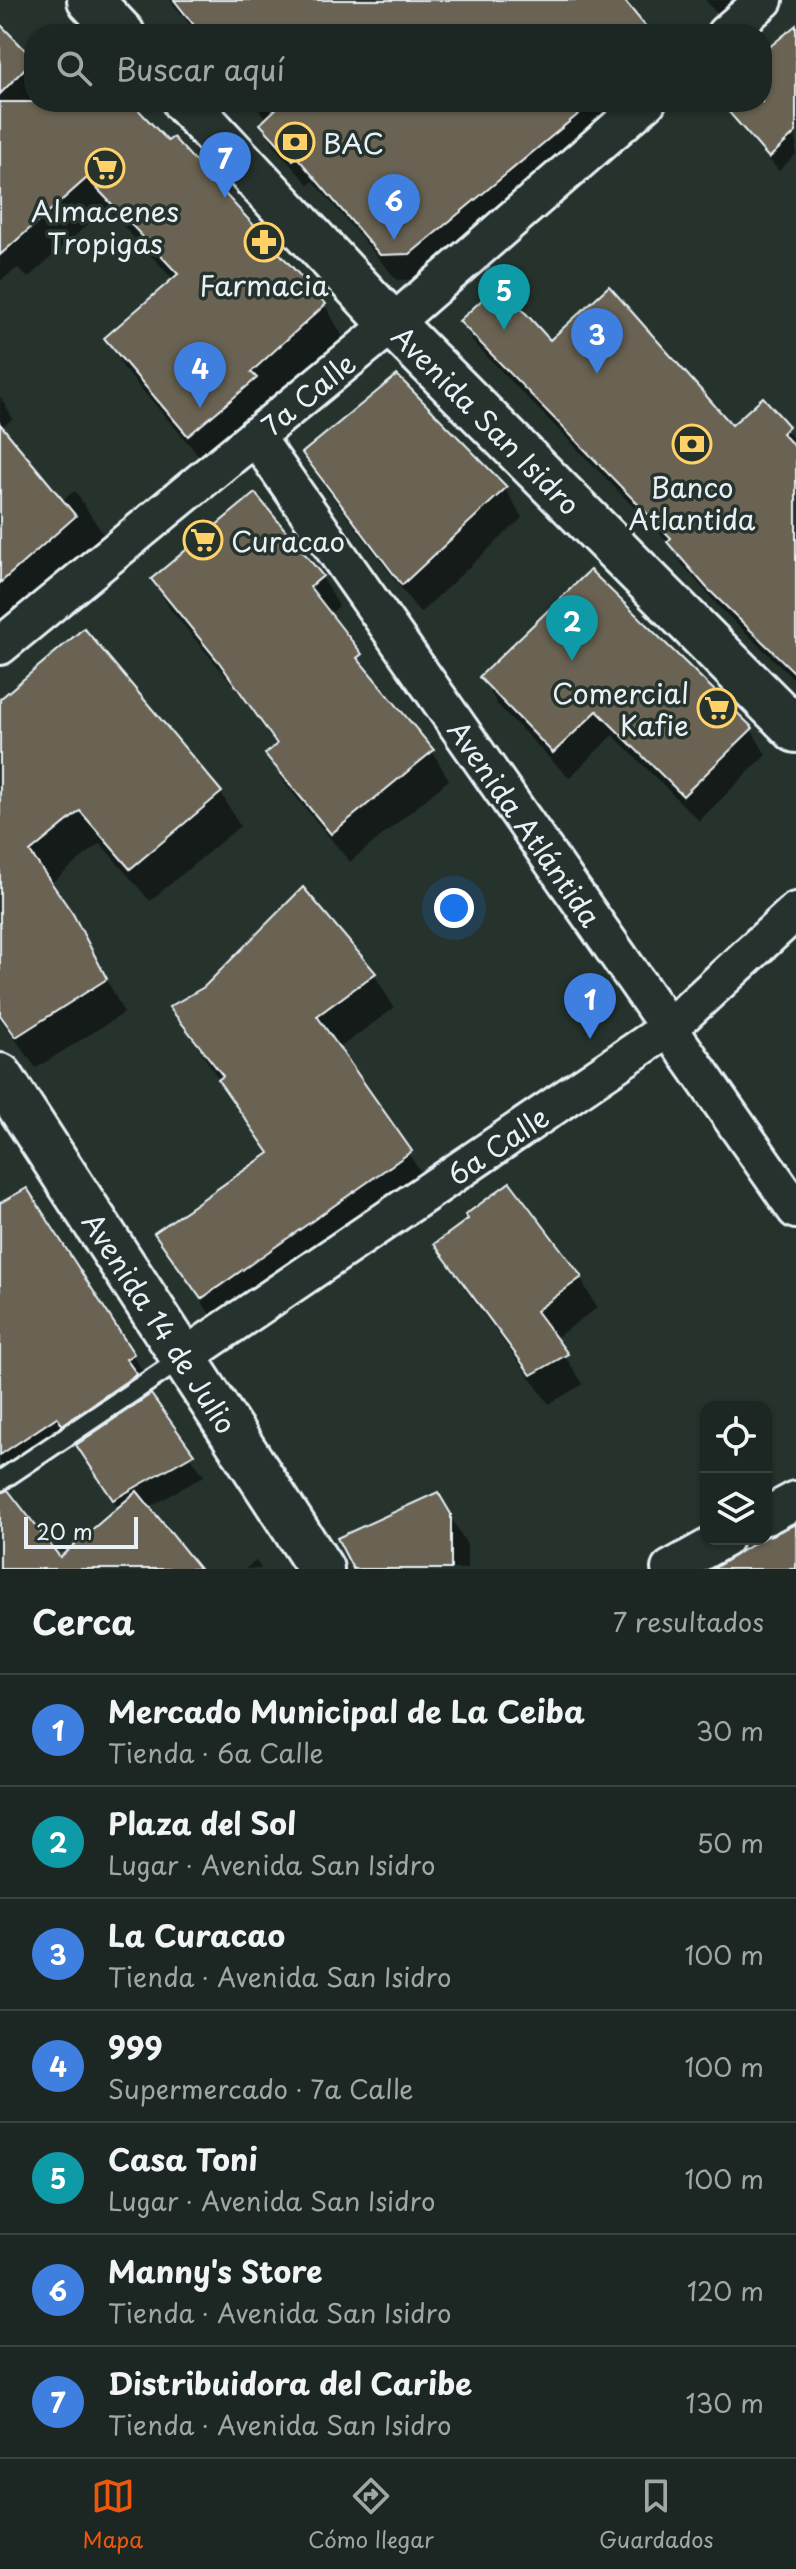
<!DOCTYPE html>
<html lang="es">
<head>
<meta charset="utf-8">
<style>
  :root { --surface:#1c2622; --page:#252e2a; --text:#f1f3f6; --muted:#a0a5a5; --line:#3a4340; --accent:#ea580c }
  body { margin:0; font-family:"Playpen Sans",sans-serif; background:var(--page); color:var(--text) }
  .controls { position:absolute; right:24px; bottom:24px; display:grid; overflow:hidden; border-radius:16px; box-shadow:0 2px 6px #0004 }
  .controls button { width:72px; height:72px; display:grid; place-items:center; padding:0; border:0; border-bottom:2px solid var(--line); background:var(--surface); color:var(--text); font:40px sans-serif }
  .scale { position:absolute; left:24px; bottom:20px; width:114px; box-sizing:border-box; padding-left:8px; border:4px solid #e8f1f8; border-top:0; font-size:22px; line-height:28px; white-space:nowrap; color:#e8f1f8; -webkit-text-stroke:6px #26332d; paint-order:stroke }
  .you { position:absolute; left:454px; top:908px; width:28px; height:28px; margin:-20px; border:6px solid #fff; border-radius:50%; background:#1a73e8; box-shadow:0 0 0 12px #1a73e833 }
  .badge { display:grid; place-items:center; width:52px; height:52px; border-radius:50%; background:var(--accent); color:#fff; font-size:26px; font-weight:700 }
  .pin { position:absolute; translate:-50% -66px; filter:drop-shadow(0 2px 4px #0008) }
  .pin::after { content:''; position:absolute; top:42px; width:28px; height:24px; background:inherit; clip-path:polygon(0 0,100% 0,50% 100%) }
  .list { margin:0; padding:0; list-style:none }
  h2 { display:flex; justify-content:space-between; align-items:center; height:104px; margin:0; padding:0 32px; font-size:34px }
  h2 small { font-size:26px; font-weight:400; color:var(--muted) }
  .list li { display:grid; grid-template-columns:52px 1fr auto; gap:24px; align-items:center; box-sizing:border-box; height:112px; padding:0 32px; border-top:2px solid var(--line) }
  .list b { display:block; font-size:30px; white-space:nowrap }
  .list p { margin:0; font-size:26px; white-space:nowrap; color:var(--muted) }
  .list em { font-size:26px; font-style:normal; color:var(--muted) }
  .icon { flex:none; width:44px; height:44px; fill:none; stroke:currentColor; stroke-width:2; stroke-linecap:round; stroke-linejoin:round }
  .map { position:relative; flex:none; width:796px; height:1569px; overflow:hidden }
  .search { position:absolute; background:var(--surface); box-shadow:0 2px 6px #0004; left:24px; right:24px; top:24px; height:88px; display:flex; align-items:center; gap:20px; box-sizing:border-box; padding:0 28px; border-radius:32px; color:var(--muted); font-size:30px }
  .sheet { height:888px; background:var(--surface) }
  nav { display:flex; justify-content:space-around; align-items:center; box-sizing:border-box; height:112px; border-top:2px solid var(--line); background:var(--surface); font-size:22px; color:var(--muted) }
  nav a { display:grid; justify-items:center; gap:4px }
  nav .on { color:var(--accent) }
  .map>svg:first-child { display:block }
</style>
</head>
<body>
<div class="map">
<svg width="796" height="1569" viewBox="0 0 796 1569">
  <rect width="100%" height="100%" fill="#26332d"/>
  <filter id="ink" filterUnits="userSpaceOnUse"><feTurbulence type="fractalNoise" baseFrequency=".0125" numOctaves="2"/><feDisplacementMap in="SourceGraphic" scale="16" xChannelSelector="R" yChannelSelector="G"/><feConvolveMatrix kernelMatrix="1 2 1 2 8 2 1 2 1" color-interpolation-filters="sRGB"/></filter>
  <g filter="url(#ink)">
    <!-- shadow -->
    <g fill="#0007" fill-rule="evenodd">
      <polygon points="170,0 622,0 649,34 197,34"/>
      <polygon points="705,0 759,0 727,25"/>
      <polygon points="0,27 34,61 34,102 128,102 168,144 173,139 325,305 343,337 269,403 208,466 124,369 106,338 174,280 106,208 28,278 18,268 0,281"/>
      <polygon points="796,29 796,154 779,171 720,102 762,102 762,56"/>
      <polygon points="253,102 640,102 425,279 397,280 313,181 309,185 277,150 262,124 267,120"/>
      <polygon points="462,322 550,343 732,428 762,400 796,442 796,681 721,609 681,563 670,544 473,342"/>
      <polygon points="0,396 13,419 0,428 61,501 75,491 105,537 0,633"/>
      <polygon points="305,454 505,488 522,518 420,613 322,483"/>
      <polygon points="322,577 339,606 329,615 377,684 432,751 449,780 350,862 285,784 268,755 277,747 239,692 170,609 153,580"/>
      <polygon points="482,678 751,729 766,755 699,821 613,735 569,778 497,704"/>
      <polygon points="0,701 221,793 240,826 150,901 100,843 50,884 91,949 124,1013 36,1068 0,1018"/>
      <polygon points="303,890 374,974 394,1008 338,1049 430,1186 222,1332 156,1234 269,1155 172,1008 205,989"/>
      <polygon points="509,1185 580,1278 597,1308 554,1339 583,1384 549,1404 454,1274 437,1244"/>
      <path d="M0,1206L133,1355L149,1383L143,1388L149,1398L204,1476L148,1508L198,1569H0ZM75,1444L119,1509L60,1560L6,1490Z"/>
      <polygon points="438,1495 467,1545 467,1569 355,1569"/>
      <polygon points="256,1561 261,1569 245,1569"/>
    </g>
    <!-- building -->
    <g fill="#6a6452" stroke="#e8f1f8" stroke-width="2">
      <polygon points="174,0 624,0 652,34 201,34"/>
      <polygon points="0,24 34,59 0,94"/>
      <polygon points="796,25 796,132 769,158 720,102 762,102 762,53"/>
      <polygon points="0,102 131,102 168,141 173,137 326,304 251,372 257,378 188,436 104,338 178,274 87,178 0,255"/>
      <polygon points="283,102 593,102 410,254 380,255 297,157 293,160 260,124"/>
      <polygon points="499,284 550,340 609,286 732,425 763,397 789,426 782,433 796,448 796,674 707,588 667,542 671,538 459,321"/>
      <polygon points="397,375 507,487 402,585 302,453"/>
      <polygon points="0,424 76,516 0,583"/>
      <polygon points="255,493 323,576 310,587 362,654 357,658 434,750 331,834 265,754 277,744 219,662 151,579"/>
      <polygon points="590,570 753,728 683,796 597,711 553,753 479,677"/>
      <polygon points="84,628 222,792 130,869 80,811 30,852 73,914 107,979 16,1037 0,1015 0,699"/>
      <polygon points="303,887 376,973 317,1016 412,1151 201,1299 154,1233 269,1153 218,1080 223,1076 169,1007 204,987"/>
      <polygon points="510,1182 582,1277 536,1311 568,1354 531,1375 434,1244 468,1219 465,1215"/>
      <polygon points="27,1188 134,1354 126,1359 137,1374 62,1425 57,1417 0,1455 0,1203"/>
      <polygon points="151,1394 194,1454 113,1500 76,1445"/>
      <polygon points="8,1490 60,1557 137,1491 200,1569 0,1569 0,1493"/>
      <polygon points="438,1492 451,1514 451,1569 353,1569 337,1538"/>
      <polygon points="796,1524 796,1569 713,1569 761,1539"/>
    </g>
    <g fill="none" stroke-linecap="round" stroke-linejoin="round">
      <defs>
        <polyline id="service" points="0,1481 183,1358"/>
        <g id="minor">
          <polyline points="725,34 764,0"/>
          <path id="s1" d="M255,436L796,1210"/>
          <path id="s2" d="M0,646L392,324L647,102"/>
          <path id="s3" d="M183,1358L669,1028L796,911"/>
          <polyline points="766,1516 796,1500"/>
          <polyline points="670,1569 724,1539"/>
        </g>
        <g id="tertiary">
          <polyline points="90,0 122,34"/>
          <path id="s4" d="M185,102L392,324L796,730"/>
          <path id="s5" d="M0,1076L321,1569"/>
        </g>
      </defs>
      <!-- service casing -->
      <use href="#service" stroke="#e8f1f8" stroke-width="24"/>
      <!-- minor casing -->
      <use href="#minor" stroke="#e8f1f8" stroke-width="42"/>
      <!-- tertiary casing -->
      <use href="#tertiary" stroke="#e8f1f8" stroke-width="50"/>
      <!-- service -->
      <use href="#service" stroke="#26332d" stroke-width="18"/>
      <!-- minor -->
      <use href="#minor" stroke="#26332d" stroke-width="36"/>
      <!-- tertiary -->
      <use href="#tertiary" stroke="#26332d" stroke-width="44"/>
    </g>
  </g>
  <!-- icons -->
  <defs>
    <symbol id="bank-ring" viewBox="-11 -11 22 22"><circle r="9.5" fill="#26332d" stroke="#ffd166" stroke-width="1.5"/><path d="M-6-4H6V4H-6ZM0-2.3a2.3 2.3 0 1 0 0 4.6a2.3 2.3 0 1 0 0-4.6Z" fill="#ffd166"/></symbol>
    <symbol id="supermarket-ring" viewBox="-11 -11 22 22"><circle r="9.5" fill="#26332d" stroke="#ffd166" stroke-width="1.5"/><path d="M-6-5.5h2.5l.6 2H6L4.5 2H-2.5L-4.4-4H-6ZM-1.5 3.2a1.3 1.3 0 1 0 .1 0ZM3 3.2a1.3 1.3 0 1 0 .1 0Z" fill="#ffd166"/></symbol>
    <symbol id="pharmacy-ring" viewBox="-11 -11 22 22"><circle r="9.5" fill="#26332d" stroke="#ffd166" stroke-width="1.5"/><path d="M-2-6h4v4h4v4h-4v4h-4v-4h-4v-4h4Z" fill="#ffd166"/></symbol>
  </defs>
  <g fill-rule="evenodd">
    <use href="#bank-ring" x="273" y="120" width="44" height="44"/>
    <use href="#supermarket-ring" x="83" y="146" width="44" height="44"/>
    <use href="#pharmacy-ring" x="242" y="220" width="44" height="44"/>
    <use href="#bank-ring" x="670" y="422" width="44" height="44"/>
    <use href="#supermarket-ring" x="181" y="518" width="44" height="44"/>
    <use href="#supermarket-ring" x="695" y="686" width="44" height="44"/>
  </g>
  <g text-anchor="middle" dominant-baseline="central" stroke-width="7" stroke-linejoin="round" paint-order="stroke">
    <!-- poi labels -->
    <g font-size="28" fill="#e8f1f8" stroke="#26332d">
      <text x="323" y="142" text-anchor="start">BAC</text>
      <text x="105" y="210">Almacenes<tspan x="105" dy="32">Tropigas</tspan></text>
      <text x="264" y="284">Farmacia</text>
      <text x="692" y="486">Banco<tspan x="692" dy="32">Atlantida</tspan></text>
      <text x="231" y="540" text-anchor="start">Curacao</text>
      <text x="689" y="692" text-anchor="end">Comercial<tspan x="689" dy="32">Kafie</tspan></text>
    </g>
    <!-- street labels -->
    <g font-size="28" fill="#e8f1f8" stroke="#26332d">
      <text stroke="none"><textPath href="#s2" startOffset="398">7a Calle</textPath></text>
      <text stroke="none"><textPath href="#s4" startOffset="438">Avenida San Isidro</textPath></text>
      <text stroke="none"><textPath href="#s1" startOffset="472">Avenida Atlántida</textPath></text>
      <text stroke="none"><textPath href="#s3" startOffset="380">6a Calle</textPath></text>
      <text stroke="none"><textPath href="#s5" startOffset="294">Avenida 14 de Julio</textPath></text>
    </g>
  </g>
</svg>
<div class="controls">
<button><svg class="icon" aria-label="locate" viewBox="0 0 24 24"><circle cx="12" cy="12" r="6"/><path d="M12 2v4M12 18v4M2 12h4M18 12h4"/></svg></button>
<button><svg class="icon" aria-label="layers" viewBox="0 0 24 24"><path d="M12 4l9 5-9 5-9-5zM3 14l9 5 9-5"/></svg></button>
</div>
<div class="scale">20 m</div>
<div class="you"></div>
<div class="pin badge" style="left:590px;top:1039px;background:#3f7fe0">1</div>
<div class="pin badge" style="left:572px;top:661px;background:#0f9aa8">2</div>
<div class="pin badge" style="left:597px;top:374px;background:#3f7fe0">3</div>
<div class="pin badge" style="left:200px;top:408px;background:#3f7fe0">4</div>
<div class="pin badge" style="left:504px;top:330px;background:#0f9aa8">5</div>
<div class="pin badge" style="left:394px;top:240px;background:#3f7fe0">6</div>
<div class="pin badge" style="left:225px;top:198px;background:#3f7fe0">7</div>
<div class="search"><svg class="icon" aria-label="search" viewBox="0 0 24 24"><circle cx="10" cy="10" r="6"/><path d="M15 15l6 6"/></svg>Buscar aquí</div>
</div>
<section class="sheet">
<h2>Cerca<small>7 resultados</small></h2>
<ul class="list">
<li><span class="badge" style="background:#3f7fe0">1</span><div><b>Mercado Municipal de La Ceiba</b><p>Tienda · 6a Calle</p></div><em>30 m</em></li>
<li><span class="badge" style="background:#0f9aa8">2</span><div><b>Plaza del Sol</b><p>Lugar · Avenida San Isidro</p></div><em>50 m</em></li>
<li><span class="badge" style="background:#3f7fe0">3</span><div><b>La Curacao</b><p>Tienda · Avenida San Isidro</p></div><em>100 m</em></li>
<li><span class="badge" style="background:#3f7fe0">4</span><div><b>999</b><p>Supermercado · 7a Calle</p></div><em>100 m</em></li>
<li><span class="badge" style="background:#0f9aa8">5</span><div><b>Casa Toni</b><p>Lugar · Avenida San Isidro</p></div><em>100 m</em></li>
<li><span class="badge" style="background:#3f7fe0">6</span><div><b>Manny's Store</b><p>Tienda · Avenida San Isidro</p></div><em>120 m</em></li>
<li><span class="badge" style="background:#3f7fe0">7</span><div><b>Distribuidora del Caribe</b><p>Tienda · Avenida San Isidro</p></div><em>130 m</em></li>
</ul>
</section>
<nav>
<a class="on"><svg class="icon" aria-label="map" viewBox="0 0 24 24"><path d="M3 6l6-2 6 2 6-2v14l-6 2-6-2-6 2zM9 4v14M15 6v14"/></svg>Mapa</a>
<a><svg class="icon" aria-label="directions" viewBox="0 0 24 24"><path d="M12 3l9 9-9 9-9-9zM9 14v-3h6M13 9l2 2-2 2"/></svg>Cómo llegar</a>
<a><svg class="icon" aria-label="saved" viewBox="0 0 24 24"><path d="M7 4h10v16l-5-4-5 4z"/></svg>Guardados</a>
</nav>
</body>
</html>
